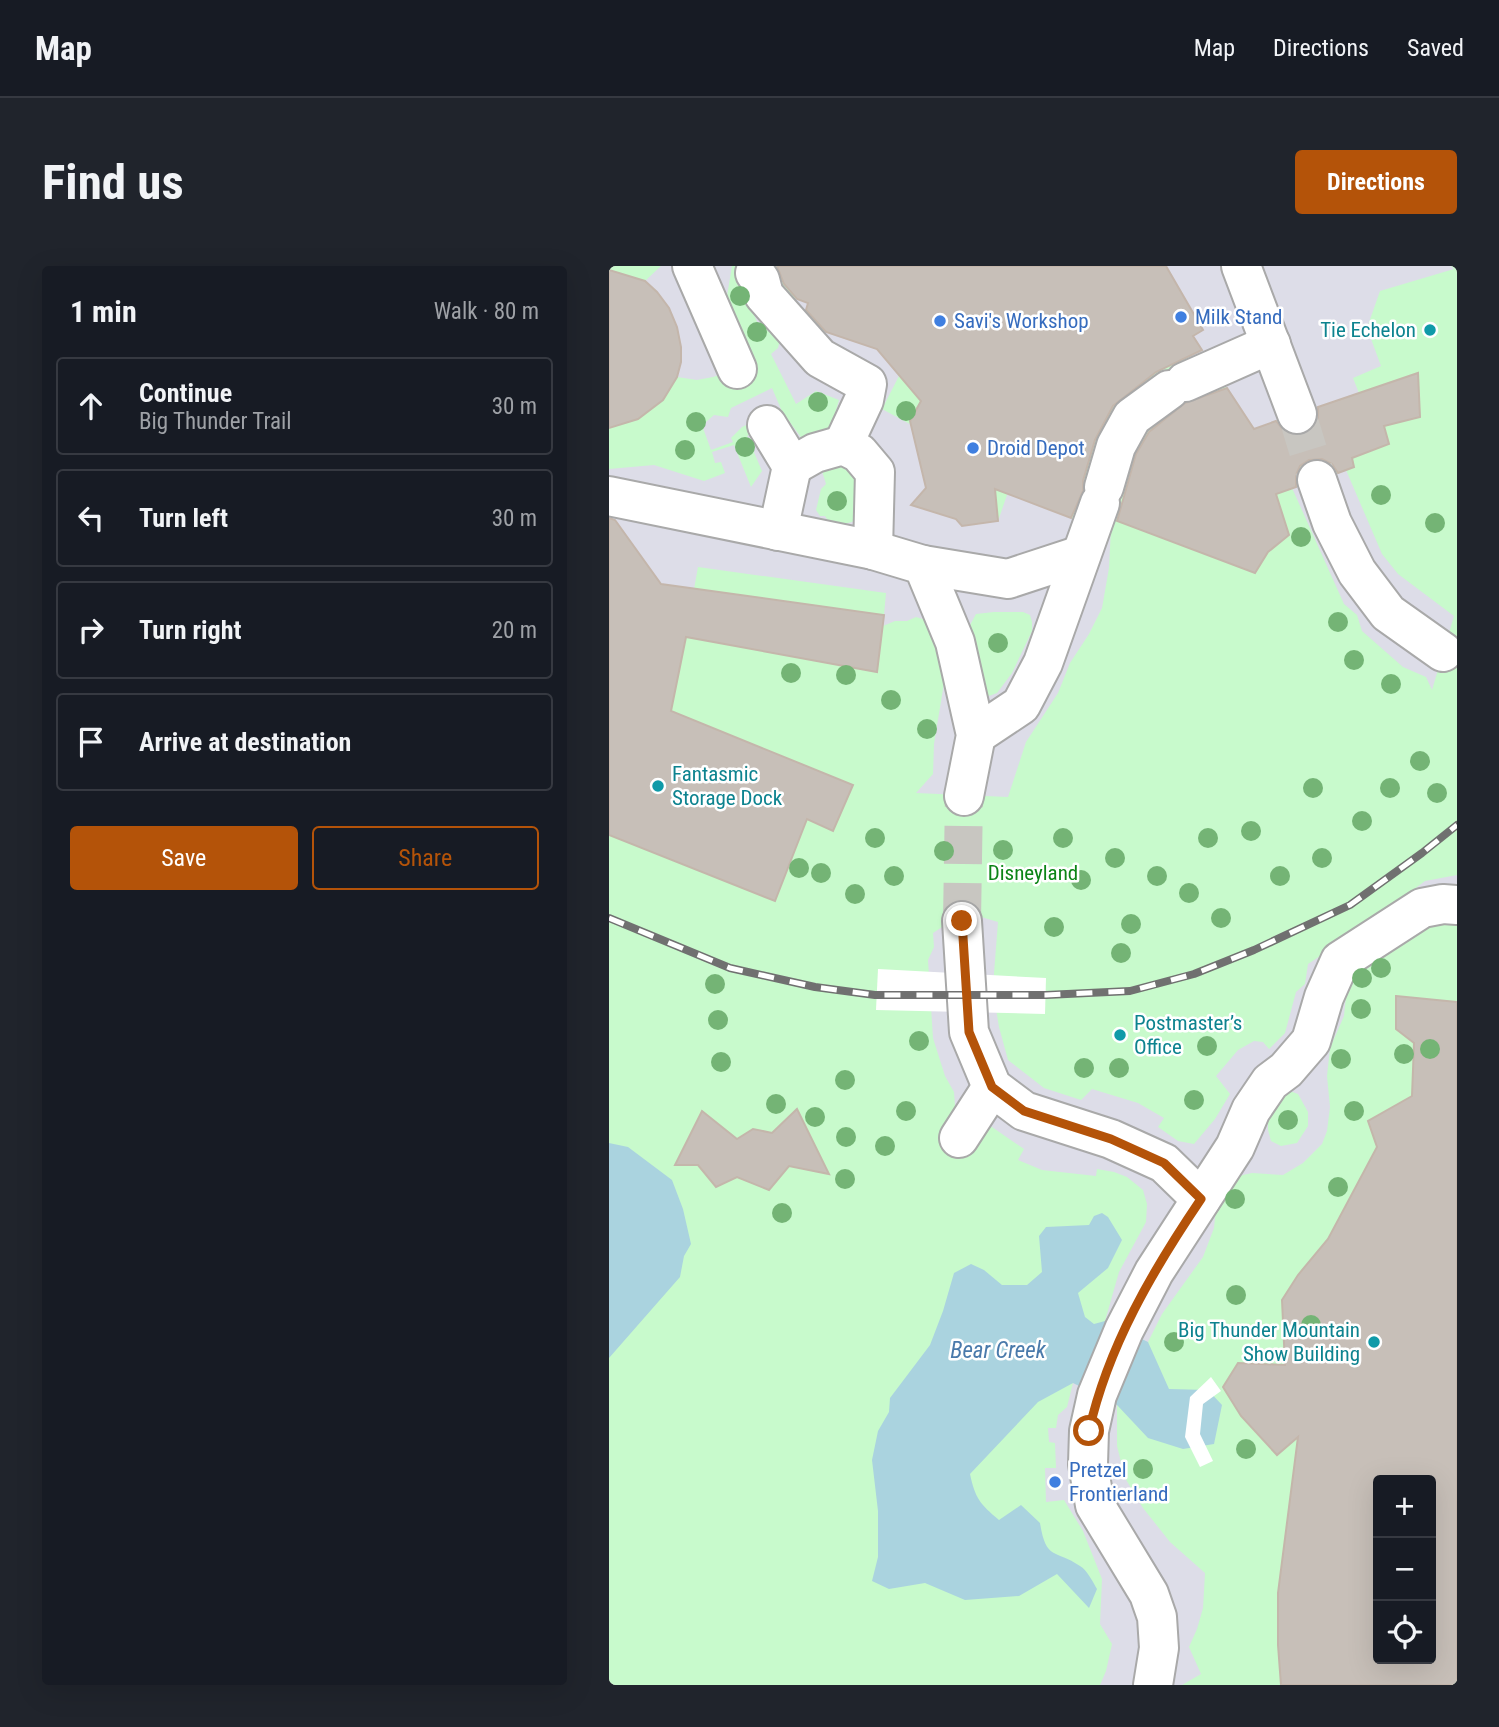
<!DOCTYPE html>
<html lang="en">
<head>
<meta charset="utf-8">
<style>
  :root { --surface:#171b24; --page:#20242c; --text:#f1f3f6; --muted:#9ea1a6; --line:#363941; --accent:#b45309 }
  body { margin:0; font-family:"Roboto Condensed",sans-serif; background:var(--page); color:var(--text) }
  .controls { position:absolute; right:21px; bottom:21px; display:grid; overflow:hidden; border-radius:7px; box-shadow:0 7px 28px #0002 }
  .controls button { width:63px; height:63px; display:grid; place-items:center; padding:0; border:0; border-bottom:2px solid var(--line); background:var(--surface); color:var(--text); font:35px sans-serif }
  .stop { position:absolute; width:21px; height:21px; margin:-16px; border:5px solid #b45309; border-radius:50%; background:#fff }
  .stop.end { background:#b45309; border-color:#fff; box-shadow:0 2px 7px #0008 }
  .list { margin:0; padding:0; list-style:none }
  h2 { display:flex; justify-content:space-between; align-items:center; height:91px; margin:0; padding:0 28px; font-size:30px }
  h2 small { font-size:23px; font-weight:400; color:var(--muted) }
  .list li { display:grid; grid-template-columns:46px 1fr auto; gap:21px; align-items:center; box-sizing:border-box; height:98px; margin:0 14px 14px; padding:0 14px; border:2px solid var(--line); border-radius:7px }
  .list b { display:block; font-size:26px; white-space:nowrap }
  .list p { margin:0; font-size:23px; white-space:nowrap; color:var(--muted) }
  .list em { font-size:23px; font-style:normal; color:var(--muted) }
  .actions { display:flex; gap:14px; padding:21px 28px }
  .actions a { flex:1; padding:16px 0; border:2px solid var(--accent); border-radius:7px; text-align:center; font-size:24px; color:var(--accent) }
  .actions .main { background:var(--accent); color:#fff }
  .icon { flex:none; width:38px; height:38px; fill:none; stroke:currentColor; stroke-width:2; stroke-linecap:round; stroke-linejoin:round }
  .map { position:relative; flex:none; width:848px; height:1419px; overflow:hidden; border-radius:7px }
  header { display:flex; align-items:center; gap:42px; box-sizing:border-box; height:98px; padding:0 35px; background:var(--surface); border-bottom:2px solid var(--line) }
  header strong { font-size:33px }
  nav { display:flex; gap:38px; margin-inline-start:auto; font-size:24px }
  .intro { display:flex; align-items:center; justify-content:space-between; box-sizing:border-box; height:168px; padding:0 42px }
  h1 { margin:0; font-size:49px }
  .button { padding:18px 32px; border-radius:7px; background:var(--accent); color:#fff; font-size:24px; font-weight:700 }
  main { display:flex; gap:42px; padding:0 42px }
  aside { flex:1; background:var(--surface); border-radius:7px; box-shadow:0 7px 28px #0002 }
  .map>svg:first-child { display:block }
</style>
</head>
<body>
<header>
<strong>Map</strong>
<nav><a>Map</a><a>Directions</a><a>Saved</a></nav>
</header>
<div class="intro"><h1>Find us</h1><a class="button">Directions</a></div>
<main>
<aside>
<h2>1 min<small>Walk · 80 m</small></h2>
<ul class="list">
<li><svg class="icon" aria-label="ahead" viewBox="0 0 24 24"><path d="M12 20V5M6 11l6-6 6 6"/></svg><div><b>Continue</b><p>Big Thunder Trail</p></div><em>30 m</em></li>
<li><svg class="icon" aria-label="left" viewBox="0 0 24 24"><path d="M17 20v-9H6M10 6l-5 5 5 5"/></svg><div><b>Turn left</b></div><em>30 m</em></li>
<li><svg class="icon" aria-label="right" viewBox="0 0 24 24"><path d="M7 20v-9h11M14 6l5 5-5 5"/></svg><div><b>Turn right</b></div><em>20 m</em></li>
<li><svg class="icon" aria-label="arrive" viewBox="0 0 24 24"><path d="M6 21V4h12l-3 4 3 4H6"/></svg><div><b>Arrive at destination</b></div></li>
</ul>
<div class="actions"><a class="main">Save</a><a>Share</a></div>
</aside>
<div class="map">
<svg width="848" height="1419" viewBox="0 0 848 1419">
  <rect width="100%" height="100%" fill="#f2efe9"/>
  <!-- park -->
  <path fill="#c8facc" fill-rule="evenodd" d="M0,0H848V1419H0ZM769,1214H822V1393H769Z"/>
  <!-- plaza -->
  <g fill="#dddde8" fill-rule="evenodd">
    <polygon points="52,0 123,0 118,30 145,93 128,103 104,111 88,114 68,111 72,96 72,81 68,61 60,42 36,15"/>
    <polygon points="548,0 842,0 845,3 771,25 758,62 772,100 744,112 750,127 645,163 616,119 598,128 575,82"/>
    <path d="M171,27L199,37L194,58L267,82L290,110L273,143L310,163L318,222L307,238L310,242H313L328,228L353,259L389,255L399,226L468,254L502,262L500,302L493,342L480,368L461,397L449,427L417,476L399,531L307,527L324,508L325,478L335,417L333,397L326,372L317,354L307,351L298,355H286L274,360L277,327L89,301L85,323L46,317L41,303L33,291L21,283L0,280V203L45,199L95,215L116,207L112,196L106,197L103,186L125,179L142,221L153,205L138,170L177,151L194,174L221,165L230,134L207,125L187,138L162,88L169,82L171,74L163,63L152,65L140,37ZM234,195L250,215L249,250L243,256L234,258L220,256L216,250H211L207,244L212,223L217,218L213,205ZM385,346H414L421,349L423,356V365L403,407L388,427L380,430L372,419L361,359L367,348Z"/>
    <polygon points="163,122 172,143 133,161 122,172 124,176 102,184 94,162 97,156 105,149 119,151 122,142"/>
    <polygon points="737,204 773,288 789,308 845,350 823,424 817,411 794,401 753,365 748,349 735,338 683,222"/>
    <path d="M848,609V655H834L811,664L739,710L735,750L721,782L718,810L721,841L718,865L713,878L694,897L674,909L643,907L625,911L608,932L605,962L594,991L553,1048L508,1138V1180L516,1212L534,1242L561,1276L596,1307L594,1342L588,1363L580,1381L592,1408L573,1419H491L497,1405L503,1378L491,1358L493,1313L474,1265L455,1234L437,1236L436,1202H447L446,1177L440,1176L439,1162H447L449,1149L458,1141L464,1117L496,1055L510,1006L537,956L538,938L534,924L518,911L505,906L488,903L487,910L433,904L409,894L415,883L380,859L343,855L346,840L345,826L336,810L324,772L319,694L325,681L324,667L339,657L369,650L389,656L385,707V731L390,761L399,794L435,822L472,834L483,823L529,837L555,852L549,861L569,875L585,878L606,853L621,828L607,810L629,784L645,775L654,776L660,783L676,767L687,726L696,718L699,698L738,672L768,662L800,627L816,615ZM678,824L689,828L699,846V860L688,877L672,880L662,875L659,864V844Z"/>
  </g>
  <!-- water -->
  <g fill="#aad3df">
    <polygon points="0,877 19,881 63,914 74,943 82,978 75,990 71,1011 0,1092"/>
    <path d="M493,947L499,951L513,974L499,1002L469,1027L476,1051L485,1058L496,1055L539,1076L560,1123L599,1124L613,1139L605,1178L574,1183L539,1172L508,1139L464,1117L429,1136L361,1208C366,1232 371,1238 390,1254L412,1239L431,1257C437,1295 446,1283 471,1300C478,1304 484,1316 488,1323L480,1342L448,1308L410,1330L356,1334L316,1317L280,1323L263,1315L269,1291V1245L263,1194L269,1165L280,1146L281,1132L321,1079L334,1045L345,1007L362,998L375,1004L393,1019H418L433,1006L430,970L437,961L480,959L485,950Z"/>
  </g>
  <!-- pier -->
  <g fill="#fff">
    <polygon points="269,703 437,712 436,748 267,744"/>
    <polygon points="602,1111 612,1125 594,1138 591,1168 604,1195 591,1201 576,1171 581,1131"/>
  </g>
  <!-- building -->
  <g fill="#c7bfb8" stroke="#c4b6ab" stroke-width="2" fill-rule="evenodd">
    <polygon points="168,0 557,0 594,64 584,70 593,84 547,106 504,140 486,174 474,215 474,225 462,252 386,223 389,255 353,260 347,253 302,239 317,222 301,155 312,135 268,83 217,66 197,44 199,37 188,33 175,18"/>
    <polygon points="0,4 36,15 48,26 60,42 68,61 72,81 72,96 68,111 54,134 29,153 0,162"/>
    <polygon points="809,107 811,151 775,160 780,178 743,192 745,201 729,207 723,198 713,193 700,194 691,200 687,209 687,221 667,228 680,269 659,286 646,307 508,255 527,188 540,166 576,137 618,122 645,163 667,155 675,165 684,169 695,169 705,161 709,152 709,141"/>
    <polygon points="0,252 6,254 52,318 275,349 268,406 77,371 62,445 244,519 224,565 198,553 166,635 0,569"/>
    <path d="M787,730L848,736V1419H672L669,1379V1327L689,1171L668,1189L632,1150L614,1121L629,1097L676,1099L673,1034L689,1009L719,973L768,881L759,855L803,830L805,777L787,763ZM769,1214H822V1393H769Z"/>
    <polygon points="188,843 220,908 180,900 160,924 128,911 107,921 89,899 66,899 93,845 128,873 144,863 163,867"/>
  </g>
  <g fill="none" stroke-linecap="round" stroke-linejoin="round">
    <!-- street-tunnel -->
    <g stroke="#c8c6c1" stroke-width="38" stroke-dasharray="38 19" stroke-linecap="butt">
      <polyline points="688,148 708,214"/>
      <polyline points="353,655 355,530"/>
    </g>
    <defs>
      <g id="street">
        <polyline points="83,0 128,103"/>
        <polyline points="632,0 688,148"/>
        <polyline points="146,7 151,14 155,29 211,92 258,118 255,134 234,179"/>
        <polyline points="576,116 662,78"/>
        <polyline points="158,159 183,200 169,265"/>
        <polyline points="183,200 206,187 234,179 250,187 266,206 264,284"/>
        <polyline points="708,214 723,257 748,306 779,347 834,386"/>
        <polyline points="495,221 507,180 523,151 560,124"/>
        <polyline points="0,230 264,284 314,299 346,376 367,469 355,530"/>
        <polyline points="314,299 399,313 472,289"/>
        <polyline points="367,469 412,439 434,397 491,237"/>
        <polyline points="353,655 360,766 383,821 415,845 502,873 555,897 592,933"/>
        <polyline points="350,872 383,821"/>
        <polyline points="544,1419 550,1382 548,1351 540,1328 486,1239 479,1198 480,1165 488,1129 515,1064 545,1006 626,881 642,844 661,816 677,804 702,775 715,731 731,695 813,642 834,638 848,639"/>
      </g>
    </defs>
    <!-- street casing -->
    <use href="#street" stroke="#a9a9a9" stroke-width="42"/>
    <!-- street -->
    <use href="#street" stroke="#fff" stroke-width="38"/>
    <defs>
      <polyline id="rail" points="0,652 121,702 206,721 266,729 437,729 521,725 585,708 645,684 741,639 813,587 848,559"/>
    </defs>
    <!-- rail casing -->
    <use href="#rail" stroke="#707070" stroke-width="8"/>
    <!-- rail -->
    <use href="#rail" stroke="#fff" stroke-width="5" stroke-dasharray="16" stroke-linecap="butt"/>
  </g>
  <!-- trees -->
  <g fill="#74b475">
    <circle cx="131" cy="30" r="10"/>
    <circle cx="148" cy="66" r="10"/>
    <circle cx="209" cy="136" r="10"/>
    <circle cx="297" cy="145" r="10"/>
    <circle cx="87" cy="156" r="10"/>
    <circle cx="136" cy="181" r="10"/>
    <circle cx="76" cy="184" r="10"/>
    <circle cx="772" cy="229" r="10"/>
    <circle cx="228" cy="235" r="10"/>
    <circle cx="826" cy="257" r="10"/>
    <circle cx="692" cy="271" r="10"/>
    <circle cx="729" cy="356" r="10"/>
    <circle cx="389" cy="377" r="10"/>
    <circle cx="745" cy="394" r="10"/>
    <circle cx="182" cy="407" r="10"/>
    <circle cx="237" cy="409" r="10"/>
    <circle cx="782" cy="418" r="10"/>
    <circle cx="282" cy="434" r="10"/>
    <circle cx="318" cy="463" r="10"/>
    <circle cx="811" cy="495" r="10"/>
    <circle cx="704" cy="522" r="10"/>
    <circle cx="781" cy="522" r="10"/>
    <circle cx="828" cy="527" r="10"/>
    <circle cx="753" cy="555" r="10"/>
    <circle cx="642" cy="565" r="10"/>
    <circle cx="266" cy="572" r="10"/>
    <circle cx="454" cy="572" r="10"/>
    <circle cx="599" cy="572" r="10"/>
    <circle cx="394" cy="584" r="10"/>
    <circle cx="335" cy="585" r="10"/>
    <circle cx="506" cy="592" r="10"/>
    <circle cx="713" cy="592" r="10"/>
    <circle cx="190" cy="602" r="10"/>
    <circle cx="212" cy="607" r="10"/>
    <circle cx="285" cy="610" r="10"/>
    <circle cx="548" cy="610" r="10"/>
    <circle cx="671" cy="610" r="10"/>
    <circle cx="472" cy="614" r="10"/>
    <circle cx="580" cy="627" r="10"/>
    <circle cx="246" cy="628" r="10"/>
    <circle cx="612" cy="652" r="10"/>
    <circle cx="522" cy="658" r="10"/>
    <circle cx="445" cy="661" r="10"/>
    <circle cx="512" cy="687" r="10"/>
    <circle cx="772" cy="702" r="10"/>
    <circle cx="753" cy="712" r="10"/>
    <circle cx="106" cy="718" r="10"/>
    <circle cx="752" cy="743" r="10"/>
    <circle cx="109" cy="754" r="10"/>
    <circle cx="310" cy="775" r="10"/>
    <circle cx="598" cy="780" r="10"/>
    <circle cx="821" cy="783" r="10"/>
    <circle cx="795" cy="788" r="10"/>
    <circle cx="732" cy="793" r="10"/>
    <circle cx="112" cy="796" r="10"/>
    <circle cx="475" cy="802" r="10"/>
    <circle cx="510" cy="802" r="10"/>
    <circle cx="236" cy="814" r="10"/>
    <circle cx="585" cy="834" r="10"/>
    <circle cx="167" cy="838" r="10"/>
    <circle cx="297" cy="845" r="10"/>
    <circle cx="745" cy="845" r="10"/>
    <circle cx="206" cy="851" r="10"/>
    <circle cx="679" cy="854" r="10"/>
    <circle cx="237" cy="871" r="10"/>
    <circle cx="276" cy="880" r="10"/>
    <circle cx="236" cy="913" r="10"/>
    <circle cx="729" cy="921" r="10"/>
    <circle cx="626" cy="933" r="10"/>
    <circle cx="173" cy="947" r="10"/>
    <circle cx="627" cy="1029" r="10"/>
    <circle cx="702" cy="1059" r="10"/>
    <circle cx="565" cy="1076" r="10"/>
    <circle cx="637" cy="1183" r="10"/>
    <circle cx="534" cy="1203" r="10"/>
  </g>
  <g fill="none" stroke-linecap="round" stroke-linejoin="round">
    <!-- route -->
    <path stroke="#b45309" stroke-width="9" d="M353,655L360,766L383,821L415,845L502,873L555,897L592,933C544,1004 499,1080 480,1165"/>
  </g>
  <!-- markers -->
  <g fill="#3f7fe0" stroke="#fff" stroke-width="2.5">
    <circle cx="572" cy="51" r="7"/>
    <circle cx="331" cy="55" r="7"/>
    <circle cx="364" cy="182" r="7"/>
    <circle cx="446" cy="1216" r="7"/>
  </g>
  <g fill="#0f9aa8" stroke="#fff" stroke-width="2.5">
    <circle cx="821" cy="64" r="7"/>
    <circle cx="49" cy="520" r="7"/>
    <circle cx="511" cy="769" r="7"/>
    <circle cx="765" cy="1076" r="7"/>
  </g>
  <g text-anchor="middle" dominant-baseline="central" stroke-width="5" stroke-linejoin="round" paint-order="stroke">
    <!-- shop labels -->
    <g font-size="21" fill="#366cbe" stroke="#fff" text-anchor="start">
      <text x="586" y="51">Milk Stand</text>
      <text x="345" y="55">Savi's Workshop</text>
      <text x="378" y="182">Droid Depot</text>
      <text x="460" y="1204">Pretzel<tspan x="460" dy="24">Frontierland</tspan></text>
    </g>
    <!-- culture labels -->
    <g font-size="21" fill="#0d838f" stroke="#fff" text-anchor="end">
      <text x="807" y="64">Tie Echelon</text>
      <text x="63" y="508" text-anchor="start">Fantasmic<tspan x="63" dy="24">Storage Dock</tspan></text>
      <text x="525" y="757" text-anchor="start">Postmaster’s<tspan x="525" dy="24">Office</tspan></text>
      <text x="751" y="1064">Big Thunder Mountain<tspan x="751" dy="24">Show Building</tspan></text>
    </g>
    <!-- park labels -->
    <g font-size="21" fill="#0c8416" stroke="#fff">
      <text x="424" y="607">Disneyland</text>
    </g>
    <!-- water labels -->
    <g font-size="23" font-style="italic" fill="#4a7aab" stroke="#fff">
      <text x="389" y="1084">Bear Creek</text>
    </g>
  </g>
</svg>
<div class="controls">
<button>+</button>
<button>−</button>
<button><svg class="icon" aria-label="locate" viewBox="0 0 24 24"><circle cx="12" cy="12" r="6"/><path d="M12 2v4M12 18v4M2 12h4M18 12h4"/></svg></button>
</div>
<div class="stop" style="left:480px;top:1165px"></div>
<div class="stop end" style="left:353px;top:655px"></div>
</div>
</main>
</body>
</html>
